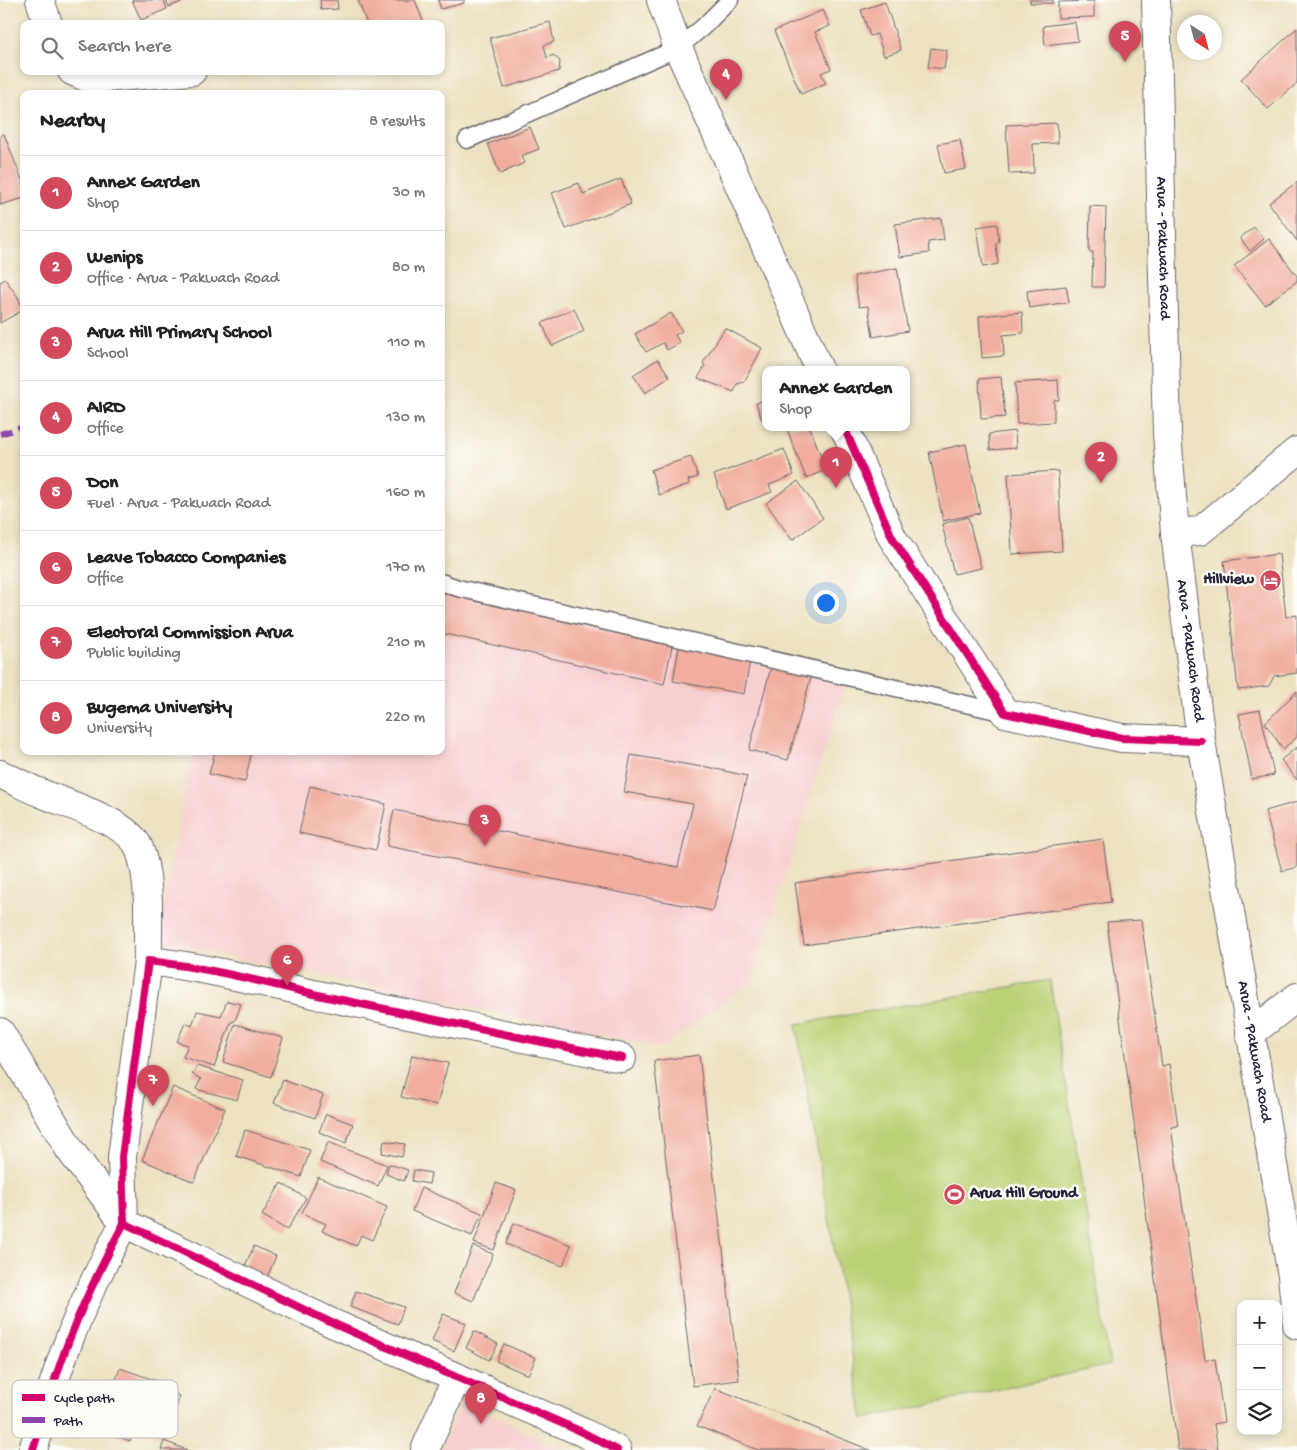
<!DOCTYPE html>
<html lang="en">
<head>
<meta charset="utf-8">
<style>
  :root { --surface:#fff; --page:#f2f2f2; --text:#222; --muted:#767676; --line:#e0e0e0; --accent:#d1495b }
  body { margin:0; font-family:"Gochi Hand",sans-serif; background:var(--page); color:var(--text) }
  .controls { position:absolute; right:15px; bottom:15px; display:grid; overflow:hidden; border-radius:10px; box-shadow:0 2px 8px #0003 }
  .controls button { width:45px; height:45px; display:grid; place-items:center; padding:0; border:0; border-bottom:1px solid var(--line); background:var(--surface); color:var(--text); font:25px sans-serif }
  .compass { position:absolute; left:1177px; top:15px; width:45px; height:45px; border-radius:50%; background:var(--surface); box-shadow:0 2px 8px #0003; rotate:144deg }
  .you { position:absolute; left:825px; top:602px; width:18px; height:18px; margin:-12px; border:4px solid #fff; border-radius:50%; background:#1a73e8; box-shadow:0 0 0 8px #1a73e833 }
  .badge { display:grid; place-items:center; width:32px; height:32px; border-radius:50%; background:var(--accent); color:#fff; font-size:16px; font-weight:700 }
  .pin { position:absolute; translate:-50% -41px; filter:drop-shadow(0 1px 2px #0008) }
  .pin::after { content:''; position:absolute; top:26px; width:18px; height:15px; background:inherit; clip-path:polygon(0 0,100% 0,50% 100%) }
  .popup { position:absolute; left:762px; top:366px; width:148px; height:65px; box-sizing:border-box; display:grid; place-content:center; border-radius:10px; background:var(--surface); filter:drop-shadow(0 1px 4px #0005); font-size:16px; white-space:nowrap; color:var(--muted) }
  .popup b { font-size:19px; color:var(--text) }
  .popup::after { content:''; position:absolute; left:50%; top:100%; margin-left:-10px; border:10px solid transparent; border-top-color:var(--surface) }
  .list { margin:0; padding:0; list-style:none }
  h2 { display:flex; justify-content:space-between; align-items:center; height:65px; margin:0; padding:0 20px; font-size:21px }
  h2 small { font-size:16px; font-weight:400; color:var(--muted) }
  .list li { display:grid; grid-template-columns:32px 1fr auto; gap:15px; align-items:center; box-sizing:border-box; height:75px; padding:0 20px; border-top:1px solid var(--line) }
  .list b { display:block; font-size:19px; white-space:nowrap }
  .list p { margin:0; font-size:16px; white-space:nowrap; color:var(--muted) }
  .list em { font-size:16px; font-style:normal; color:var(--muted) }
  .icon { flex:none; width:28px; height:28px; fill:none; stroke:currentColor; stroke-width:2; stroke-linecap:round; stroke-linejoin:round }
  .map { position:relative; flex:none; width:1297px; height:1450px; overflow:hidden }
  .search { position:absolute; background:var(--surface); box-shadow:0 2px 8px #0003; left:20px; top:20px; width:425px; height:55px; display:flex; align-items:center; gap:12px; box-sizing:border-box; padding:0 18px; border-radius:10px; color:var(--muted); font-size:19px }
  .panel { position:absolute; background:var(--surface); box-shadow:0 2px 8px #0003; left:20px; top:90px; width:425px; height:665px; border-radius:10px }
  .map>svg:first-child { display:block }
</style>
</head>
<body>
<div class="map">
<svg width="1297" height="1450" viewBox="0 0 1297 1450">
  <rect width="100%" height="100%" fill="#fdfcf7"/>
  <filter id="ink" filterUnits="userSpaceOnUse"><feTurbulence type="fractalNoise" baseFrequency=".02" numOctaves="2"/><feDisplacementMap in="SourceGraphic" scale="10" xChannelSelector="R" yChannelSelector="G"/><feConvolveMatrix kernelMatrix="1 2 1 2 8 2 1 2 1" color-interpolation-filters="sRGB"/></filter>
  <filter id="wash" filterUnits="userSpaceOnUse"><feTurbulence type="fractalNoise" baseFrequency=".0096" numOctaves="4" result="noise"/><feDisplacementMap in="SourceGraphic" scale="20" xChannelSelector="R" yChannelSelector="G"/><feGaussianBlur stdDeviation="1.12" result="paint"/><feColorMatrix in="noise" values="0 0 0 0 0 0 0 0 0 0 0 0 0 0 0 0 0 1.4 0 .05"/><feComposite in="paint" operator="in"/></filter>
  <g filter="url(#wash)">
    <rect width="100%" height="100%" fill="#ece1c0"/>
    <!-- built -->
    <g fill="#f7cfd0">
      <polygon points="441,587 845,686 752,981 662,1048 157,941 192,751 441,751"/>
      <polygon points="462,1399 561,1450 440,1450"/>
    </g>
    <!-- green -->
    <polygon fill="#bbd175" stroke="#6e7a58" points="1050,980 1110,1365 863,1419 796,1024"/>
    <g id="blocks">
      <!-- building -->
      <g fill="#f1ae9f">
        <polygon points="132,0 164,0 167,9 141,20"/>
        <polygon points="166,0 186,0 169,7"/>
        <polygon points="320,0 337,0 338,9 321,10"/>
        <polygon points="358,0 415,0 424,24 367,24"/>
        <polygon points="438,0 464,0 464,3 441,9"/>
        <rect x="1030" y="0" width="23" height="3"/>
        <polygon points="1094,1 1094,17 1058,18 1058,2"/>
        <polygon points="885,2 901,50 884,56 877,34 870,36 861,10"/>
        <polygon points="823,10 830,26 815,32 831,69 821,73 826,83 801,94 774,31"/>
        <polygon points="550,22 554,42 544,45 547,58 553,55 560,61 559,71 504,88 490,38"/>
        <polygon points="1075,22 1078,41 1045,45 1043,26"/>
        <polygon points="1297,28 1297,83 1268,109 1241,79"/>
        <polygon points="931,48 947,50 944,69 928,67"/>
        <polygon points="1057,123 1058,143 1033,144 1034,173 1009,174 1006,125"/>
        <polygon points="530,127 539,149 521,156 524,163 500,174 488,144"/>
        <polygon points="4,134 24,185 24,198 0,205 0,136"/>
        <polygon points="960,140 966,169 944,173 938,144"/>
        <polygon points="621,179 631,204 566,229 552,193 579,183 583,194"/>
        <polygon points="1297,182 1297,241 1269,203"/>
        <polygon points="1090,206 1106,207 1104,287 1092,287 1093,252 1089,252"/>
        <polygon points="941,218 944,240 928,242 929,253 900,257 895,224"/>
        <polygon points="997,224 999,242 996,243 998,264 983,267 977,227"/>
        <polygon points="1254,227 1264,239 1250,251 1240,238"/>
        <polygon points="1269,239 1297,276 1297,281 1265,305 1234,266"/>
        <polygon points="897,268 908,331 873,337 868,306 859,307 854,276"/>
        <polygon points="5,279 18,297 23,310 0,323 0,282"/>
        <polygon points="1066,286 1069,302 1029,308 1027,291"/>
        <polygon points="574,308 584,331 552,346 542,323"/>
        <polygon points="1022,312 1023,333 1003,335 1004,356 982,358 979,316"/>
        <polygon points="671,313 682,331 675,335 680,343 667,350 663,343 646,352 635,334"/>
        <polygon points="725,328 762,348 744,382 737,384 734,392 698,378 705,366 703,363"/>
        <polygon points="658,359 670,377 645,393 633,375"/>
        <polygon points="1001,377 1005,417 981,419 979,379"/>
        <polygon points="1058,380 1059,400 1054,400 1054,422 1017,424 1015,383"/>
        <polygon points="766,399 766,418 762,420 756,403"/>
        <polygon points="786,427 810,427 826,470 806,478"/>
        <polygon points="1015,431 1016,448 990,450 989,434"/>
        <polygon points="966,444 980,513 943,521 929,452"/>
        <polygon points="784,449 794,475 769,485 772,492 726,509 714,475"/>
        <polygon points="691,457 698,477 688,480 689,484 659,495 651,470"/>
        <polygon points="1058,471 1062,551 1012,554 1008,474"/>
        <polygon points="798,481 823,518 792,540 766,503"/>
        <polygon points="968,517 981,568 954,574 942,524"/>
        <polygon points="1279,554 1286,617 1297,615 1297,673 1274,676 1269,686 1238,690 1224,561"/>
        <polygon points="441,593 672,646 664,684 441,633"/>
        <polygon points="679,647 750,660 744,694 673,681"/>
        <polygon points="771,667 811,677 788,760 749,750"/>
        <polygon points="1297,691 1297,737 1283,749 1265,723"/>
        <polygon points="1260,710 1274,775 1252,779 1239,714"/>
        <polygon points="1297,747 1297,780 1281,760"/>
        <polygon points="215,751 252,751 245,782 209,774"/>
        <polygon points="631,755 702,767 703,766 747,776 713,911 387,846 394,810 678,867 693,804 624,792"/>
        <polygon points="310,786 386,804 376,850 299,833"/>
        <polygon points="1297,802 1297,867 1282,871 1265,811"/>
        <polygon points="1103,839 1111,902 804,945 795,883"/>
        <polygon points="1141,920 1162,1066 1169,1064 1178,1126 1171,1127 1205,1360 1215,1359 1224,1422 1214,1424 1218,1450 1178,1450 1107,922"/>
        <polygon points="227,1001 241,1004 235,1021 231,1022 214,1067 183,1057 188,1045 177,1042 185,1023 192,1026 197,1011 221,1016"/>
        <polygon points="235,1024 283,1038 271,1077 223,1062"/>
        <polygon points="412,1055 448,1063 437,1105 401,1097"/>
        <polygon points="699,1055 739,1380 693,1386 654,1061"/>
        <polygon points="197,1066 243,1080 237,1100 196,1089 201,1079 192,1074"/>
        <polygon points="283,1080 323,1095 315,1118 274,1103"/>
        <polygon points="173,1087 225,1109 194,1182 142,1160"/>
        <polygon points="326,1114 353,1124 346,1143 319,1132"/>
        <polygon points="245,1130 310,1150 301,1177 236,1156"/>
        <polygon points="384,1141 405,1144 402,1157 382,1153"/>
        <polygon points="328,1142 387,1165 378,1186 320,1162"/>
        <polygon points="389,1164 408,1170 404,1181 386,1174"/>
        <polygon points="414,1170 431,1173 429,1184 412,1181"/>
        <polygon points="318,1177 387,1207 372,1240 361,1235 356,1246 322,1231 326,1224 302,1213"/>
        <polygon points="281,1183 306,1198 287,1230 262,1215"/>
        <polygon points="496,1183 516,1190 494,1250 474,1243"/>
        <polygon points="421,1188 482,1213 472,1236 412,1211"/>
        <polygon points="514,1223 571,1245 563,1266 506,1244"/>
        <polygon points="254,1246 276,1256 267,1278 244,1268"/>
        <polygon points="473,1246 493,1254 473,1301 454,1293"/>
        <polygon points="356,1291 404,1307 398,1324 350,1307"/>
        <polygon points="443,1314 466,1323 454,1351 432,1341"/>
        <polygon points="474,1331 498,1344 489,1360 466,1348"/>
        <polygon points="504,1344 536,1358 528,1375 496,1361"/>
        <polygon points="120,1368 174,1387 171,1393 180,1396 164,1438 135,1427 130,1441 97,1429 106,1406 98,1404 107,1380 115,1382"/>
        <polygon points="715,1388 870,1450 758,1450 697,1426"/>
        <polygon points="164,1441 187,1450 161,1450"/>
      </g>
    </g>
  </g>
  <g filter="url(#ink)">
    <use href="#blocks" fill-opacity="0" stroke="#69656a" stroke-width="1"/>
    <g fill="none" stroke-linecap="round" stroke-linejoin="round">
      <defs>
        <g id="service">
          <polyline points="467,140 678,48 703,27 730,0"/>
          <polyline points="441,582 458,588 1005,713"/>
        </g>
        <g id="minor">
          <polyline points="40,0 48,24"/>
          <polyline points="661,0 678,48 727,157 819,369"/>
          <polyline points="72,71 90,79 192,71"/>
          <polyline points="844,427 892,537 1005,713 1122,738 1201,741"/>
          <polyline points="1175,533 1200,531 1297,451"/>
          <path d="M0,774C14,780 27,788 41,793C66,804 129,822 139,848C152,881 147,926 148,961"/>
          <polyline points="0,1032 70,1150 124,1223"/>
          <polyline points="1250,1034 1297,997"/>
          <path d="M124,1223L122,1157L148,961C205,967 262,982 318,995C419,1016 520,1038 622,1058"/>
          <path d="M33,1450C45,1410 57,1369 73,1330C87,1293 106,1258 124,1223L332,1323L582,1432L617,1450"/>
          <polyline points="425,1450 457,1377"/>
        </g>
        <g id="primary">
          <path id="s1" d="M1156,0L1167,433L1175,533L1201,741L1292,1276L1297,1325"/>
        </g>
      </defs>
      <!-- service casing -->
      <use href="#service" stroke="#69656a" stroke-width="19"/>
      <!-- minor casing -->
      <use href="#minor" stroke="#69656a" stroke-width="30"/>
      <!-- primary casing -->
      <use href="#primary" stroke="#69656a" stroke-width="30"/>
      <!-- service -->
      <use href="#service" stroke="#fff" stroke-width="16"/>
      <!-- minor -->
      <use href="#minor" stroke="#fff" stroke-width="28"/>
      <!-- primary -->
      <use href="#primary" stroke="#fff" stroke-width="28"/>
      <!-- quiet -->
      <polyline stroke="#8e44ad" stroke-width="6" stroke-dasharray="12 6" stroke-linecap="butt" points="0,434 24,427"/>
      <defs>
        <g id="cycleway">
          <polyline points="844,427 892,537 1005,713 1122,738 1201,741"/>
          <path d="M124,1223L122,1157L148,961C205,967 262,982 318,995C419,1016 520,1038 622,1058"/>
          <path d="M33,1450C45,1410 57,1369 73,1330C87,1293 106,1258 124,1223L332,1323L582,1432L617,1450"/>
        </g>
      </defs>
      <!-- cycleway casing -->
      <use href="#cycleway" stroke="#fdfcf7" stroke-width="11"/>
      <!-- cycleway -->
      <use href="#cycleway" stroke="#d6006c" stroke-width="8"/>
    </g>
  </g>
  <!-- icons -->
  <defs>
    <symbol id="hotel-disc" viewBox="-11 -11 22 22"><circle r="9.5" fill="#d1495b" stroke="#fdfcf7"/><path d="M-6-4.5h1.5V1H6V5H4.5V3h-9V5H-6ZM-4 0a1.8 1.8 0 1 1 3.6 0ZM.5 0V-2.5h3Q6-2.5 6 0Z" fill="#fff"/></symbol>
    <symbol id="stadium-disc" viewBox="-11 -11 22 22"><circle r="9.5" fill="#d1495b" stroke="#fdfcf7"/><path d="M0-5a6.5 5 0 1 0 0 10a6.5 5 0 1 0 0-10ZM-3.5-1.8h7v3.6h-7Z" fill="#fff"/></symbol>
  </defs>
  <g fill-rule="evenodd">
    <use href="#hotel-disc" x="1258" y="568" width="25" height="25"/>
    <use href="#stadium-disc" x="942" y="1182" width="25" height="25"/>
  </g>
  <g text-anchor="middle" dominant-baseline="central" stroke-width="5" stroke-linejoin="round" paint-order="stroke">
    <!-- street labels -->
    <g font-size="16" fill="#22223b" stroke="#fdfcf7">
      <text stroke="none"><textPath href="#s1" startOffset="248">Arua - Pakwach Road</textPath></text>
      <text stroke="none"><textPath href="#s1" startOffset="652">Arua - Pakwach Road</textPath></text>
      <text stroke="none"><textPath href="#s1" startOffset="1058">Arua - Pakwach Road</textPath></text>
    </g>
    <!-- poi labels -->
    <g font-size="16" font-weight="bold" fill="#22223b" stroke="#fdfcf7" text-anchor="end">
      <text x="1254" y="580">Hillview</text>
      <text x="970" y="1194" text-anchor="start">Arua Hill Ground</text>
    </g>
  </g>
  <!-- legend -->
  <rect x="12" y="1380" width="166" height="58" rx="8" fill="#fdfcf7" stroke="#bbbbbf" stroke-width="1"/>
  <rect x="22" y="1394" width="23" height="7" fill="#d6006c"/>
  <rect x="22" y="1417" width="23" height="6" fill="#8e44ad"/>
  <g font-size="14" fill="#22223b">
    <text x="54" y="1402">Cycle path</text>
    <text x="54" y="1425">Path</text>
  </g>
</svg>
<div class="controls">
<button>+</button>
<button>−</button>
<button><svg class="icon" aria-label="layers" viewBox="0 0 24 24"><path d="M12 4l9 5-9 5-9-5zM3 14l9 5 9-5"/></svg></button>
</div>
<svg class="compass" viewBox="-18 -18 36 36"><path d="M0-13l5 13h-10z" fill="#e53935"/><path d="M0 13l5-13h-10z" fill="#767676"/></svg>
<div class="you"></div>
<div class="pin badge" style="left:836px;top:488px">1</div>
<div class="popup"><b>Annex Garden</b>Shop</div>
<div class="pin badge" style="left:1101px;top:483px">2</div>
<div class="pin badge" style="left:485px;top:846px">3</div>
<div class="pin badge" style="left:726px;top:100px">4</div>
<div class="pin badge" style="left:1125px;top:62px">5</div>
<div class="pin badge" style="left:287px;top:986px">6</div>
<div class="pin badge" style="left:153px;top:1106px">7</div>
<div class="pin badge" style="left:481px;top:1424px">8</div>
<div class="search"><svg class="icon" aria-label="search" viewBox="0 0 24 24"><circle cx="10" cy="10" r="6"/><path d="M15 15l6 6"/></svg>Search here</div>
<section class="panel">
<h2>Nearby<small>8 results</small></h2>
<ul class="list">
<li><span class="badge">1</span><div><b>Annex Garden</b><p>Shop</p></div><em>30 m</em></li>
<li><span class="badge">2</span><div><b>Wenips</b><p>Office · Arua - Pakwach Road</p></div><em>80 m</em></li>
<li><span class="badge">3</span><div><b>Arua Hill Primary School</b><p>School</p></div><em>110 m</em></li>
<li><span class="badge">4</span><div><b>AIRD</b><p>Office</p></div><em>130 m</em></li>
<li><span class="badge">5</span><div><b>Don</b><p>Fuel · Arua - Pakwach Road</p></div><em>160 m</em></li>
<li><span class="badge">6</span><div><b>Leave Tobacco Companies</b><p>Office</p></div><em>170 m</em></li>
<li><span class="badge">7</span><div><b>Electoral Commission Arua</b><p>Public building</p></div><em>210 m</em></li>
<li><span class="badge">8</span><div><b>Bugema University</b><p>University</p></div><em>220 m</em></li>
</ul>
</section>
</div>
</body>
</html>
